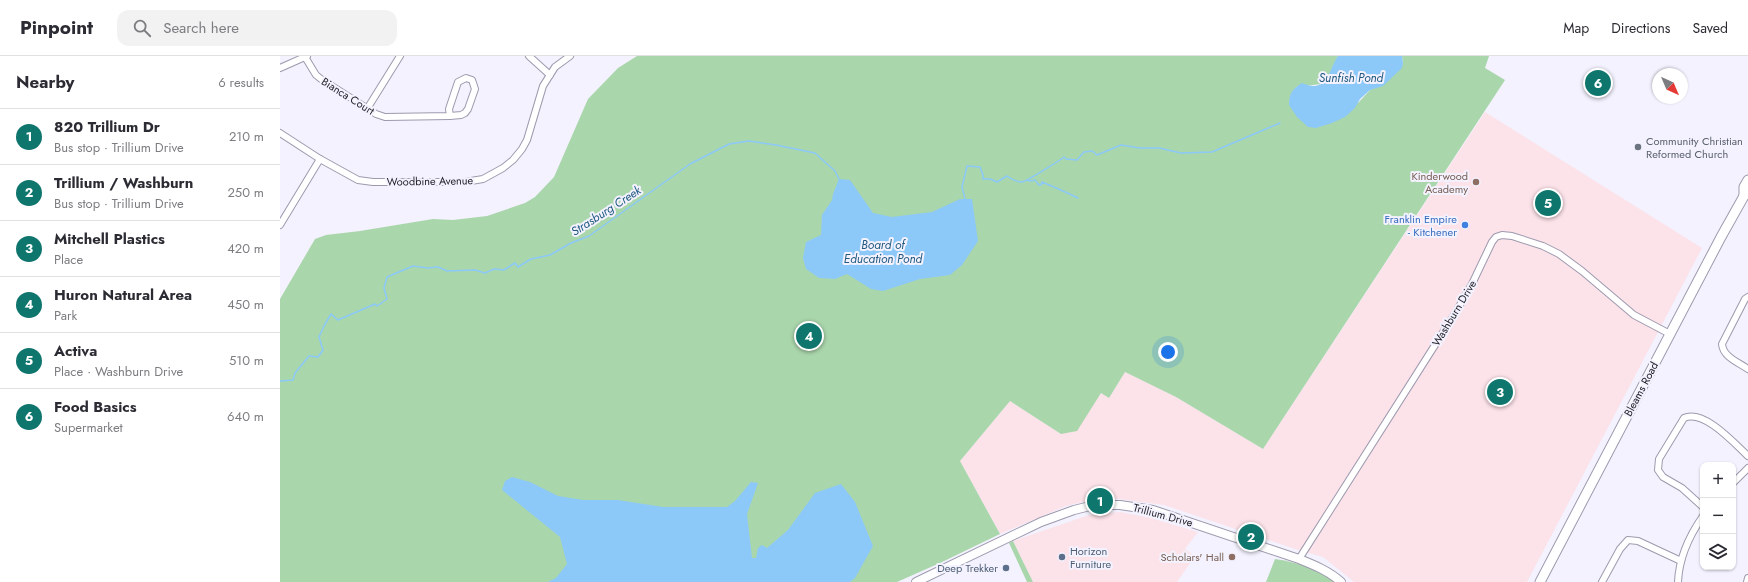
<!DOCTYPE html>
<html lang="en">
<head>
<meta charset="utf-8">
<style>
  :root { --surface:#fff; --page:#f2f2f3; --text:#2b2b33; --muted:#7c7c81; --line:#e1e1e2; --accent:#0f766e }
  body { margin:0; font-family:Jost,sans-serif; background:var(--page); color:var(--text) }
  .controls { position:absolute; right:12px; bottom:12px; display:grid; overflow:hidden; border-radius:8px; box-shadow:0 1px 3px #0004 }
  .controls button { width:36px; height:36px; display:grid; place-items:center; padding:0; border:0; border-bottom:1px solid var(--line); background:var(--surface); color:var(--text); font:20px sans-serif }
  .compass { position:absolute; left:1372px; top:12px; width:36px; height:36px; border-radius:50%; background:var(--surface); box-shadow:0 1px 3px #0004; rotate:136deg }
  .you { position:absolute; left:888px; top:296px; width:14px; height:14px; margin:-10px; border:3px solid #fff; border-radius:50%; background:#1a73e8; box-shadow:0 0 0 6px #1a73e833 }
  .badge { display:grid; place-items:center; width:26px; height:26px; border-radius:50%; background:var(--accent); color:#fff; font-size:13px; font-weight:700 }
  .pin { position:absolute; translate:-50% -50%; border:2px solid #fff; box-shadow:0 1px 4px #0006 }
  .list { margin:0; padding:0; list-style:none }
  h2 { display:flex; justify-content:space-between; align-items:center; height:52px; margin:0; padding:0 16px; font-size:17px }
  h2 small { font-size:13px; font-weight:400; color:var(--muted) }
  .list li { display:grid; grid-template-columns:26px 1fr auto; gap:12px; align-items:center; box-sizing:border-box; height:56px; padding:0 16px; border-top:1px solid var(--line) }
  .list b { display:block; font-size:15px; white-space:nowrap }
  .list p { margin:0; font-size:13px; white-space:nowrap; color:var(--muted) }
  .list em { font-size:13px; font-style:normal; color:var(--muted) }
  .icon { flex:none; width:22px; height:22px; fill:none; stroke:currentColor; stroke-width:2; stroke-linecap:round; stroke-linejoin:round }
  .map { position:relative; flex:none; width:1468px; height:526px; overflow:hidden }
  header { display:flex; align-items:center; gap:24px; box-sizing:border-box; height:56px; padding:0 20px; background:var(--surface); border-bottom:1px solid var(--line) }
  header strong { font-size:19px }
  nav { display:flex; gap:22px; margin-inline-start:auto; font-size:14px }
  .search { width:280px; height:36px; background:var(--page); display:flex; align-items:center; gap:10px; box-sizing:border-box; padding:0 14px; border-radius:12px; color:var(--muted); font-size:15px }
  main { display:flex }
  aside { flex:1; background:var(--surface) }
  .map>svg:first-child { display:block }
</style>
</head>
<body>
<header>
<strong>Pinpoint</strong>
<div class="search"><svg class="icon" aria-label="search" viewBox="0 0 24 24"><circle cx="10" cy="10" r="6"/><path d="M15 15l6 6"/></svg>Search here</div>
<nav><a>Map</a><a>Directions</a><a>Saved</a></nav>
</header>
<main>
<aside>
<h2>Nearby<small>6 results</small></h2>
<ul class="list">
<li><span class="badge">1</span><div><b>820 Trillium Dr</b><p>Bus stop · Trillium Drive</p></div><em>210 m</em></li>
<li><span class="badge">2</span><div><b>Trillium / Washburn</b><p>Bus stop · Trillium Drive</p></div><em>250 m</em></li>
<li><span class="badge">3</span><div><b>Mitchell Plastics</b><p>Place</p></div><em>420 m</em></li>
<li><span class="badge">4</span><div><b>Huron Natural Area</b><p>Park</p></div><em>450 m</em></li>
<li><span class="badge">5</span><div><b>Activa</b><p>Place · Washburn Drive</p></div><em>510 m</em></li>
<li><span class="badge">6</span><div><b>Food Basics</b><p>Supermarket</p></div><em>640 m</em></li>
</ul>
</aside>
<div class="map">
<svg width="1468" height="526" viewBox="0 0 1468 526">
  <rect width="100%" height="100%" fill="#f3f2fe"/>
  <!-- industrial -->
  <g fill="#fce2e9">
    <polygon points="1205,56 1422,192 1247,526 1074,526 1043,501 1018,494 884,449 823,441 786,450 720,478 680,405 730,345 781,378 822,337 829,342 845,316 896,341 983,393"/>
    <polygon points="840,456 871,462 918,476 905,493 915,500 897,526 753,526 733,485 809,459"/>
  </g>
  <!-- green -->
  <g fill="#aad6ac">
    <polygon points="357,0 1058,0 1048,22 1042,28 1015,31 1078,47 1090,34 1123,7 1122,0 1209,0 1205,12 1225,24 983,393 896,341 845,316 829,342 821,337 797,375 781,378 730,345 680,405 720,478 660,507 617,526 0,526 0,243 35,183 46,179 80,175 153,163 173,164 207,160 245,147 255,141 274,121 308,43 338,12"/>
    <polygon points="733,485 753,526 747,526 729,487"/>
    <path d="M995,503C1016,506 1037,512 1054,526H986Z"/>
  </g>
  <!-- water -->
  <g fill="#8cc9f9">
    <path d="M1058,0H1122L1123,7L1122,12L1103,30L1090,34L1080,43L1075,52L1065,61L1052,67L1036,72L1028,71L1017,61L1009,49C1009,38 1012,33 1022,27C1048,38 1048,15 1058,0Z"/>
    <polygon points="559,123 570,124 593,157 612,161 652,156 680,143 692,143 698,185 682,209 670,219 640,223 603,235 591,233 567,218 555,223 539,222 526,213 523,202 526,186 541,179 542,159 552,144 553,138"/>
    <polygon points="232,421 250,426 278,440 303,444 338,444 383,451 447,451 455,445 471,426 478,427 467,458 472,502 476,502 478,492 482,489 487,492 508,474 535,437 561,428 575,446 593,490 575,522 570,526 268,526 276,522 287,508 280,481 222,434 225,425"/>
  </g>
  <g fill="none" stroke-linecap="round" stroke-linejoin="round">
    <!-- stream -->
    <g stroke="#8cc9f9" stroke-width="1.5">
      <path d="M747,124L750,125L755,124L759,129H761L762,126C774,131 786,136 798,142"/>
      <path d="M685,143L682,131L687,110L700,111L703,119V123H710L717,126L727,120C731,123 737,126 742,126C747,125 779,105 784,101L786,103L797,104L804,96L812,95L817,99L841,89L860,92H879L901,97L932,96L1000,67"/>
      <polyline points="0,325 13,324 15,317 29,300 38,301 43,294 39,281 44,270 51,258 58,264 95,248 97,250 107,243 104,232 107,221 133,210 148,212 158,211 167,215 195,214 205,217 214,213 224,214 235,207 238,211 251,203 270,199 291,187 309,180 410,108 449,88 469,85 496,89 535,97 555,115 559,123"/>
    </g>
    <defs>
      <g id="minor">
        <polyline points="249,0 270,19"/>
        <polyline points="25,1 36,19 41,23 96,58 105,61 170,60 181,59 185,57 188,53 195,33 192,24 186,22 178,26 169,53 170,60"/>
        <polyline points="0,12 27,0"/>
        <polyline points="87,53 120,0"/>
        <polyline points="0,77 40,103 78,124 93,126 185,126 203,123 223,112 233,104 242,93 247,84 263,30 275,11 290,0"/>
        <polyline points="0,169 40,103"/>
        <path d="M1468,241L1465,243L1442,288C1443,301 1458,306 1468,313"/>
        <polyline points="1453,427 1468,412"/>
        <path d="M1423,451L1402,432L1383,421L1378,414L1379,403L1404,362C1424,353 1454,387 1468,400"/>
        <polyline points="1019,503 1176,256 1192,228 1212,186 1216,181 1222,179 1232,180 1263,190 1279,198 1302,215 1354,259 1390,278"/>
        <polyline points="1322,526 1340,493 1348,484 1358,485 1401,505"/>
        <path d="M1398,526C1399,502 1409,480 1423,460"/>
        <polyline points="1467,526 1468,522"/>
      </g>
      <path id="tertiary" d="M636,526L761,466L794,454L814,449H840L873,454L1019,503C1034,509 1049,515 1061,526"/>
      <g id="secondary">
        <polyline points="1464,140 1464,131 1468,124"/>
        <polyline points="1260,526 1441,181 1464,140 1468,137"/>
      </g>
    </defs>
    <!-- minor casing -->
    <use href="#minor" stroke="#9d9aae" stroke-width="8"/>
    <!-- tertiary casing -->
    <use href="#tertiary" stroke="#9d9aae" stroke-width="10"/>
    <!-- secondary casing -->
    <use href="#secondary" stroke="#9d9aae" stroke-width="11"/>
    <!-- minor -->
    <use href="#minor" stroke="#fff" stroke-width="6"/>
    <!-- tertiary -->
    <use href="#tertiary" stroke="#fff" stroke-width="8"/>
    <!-- secondary -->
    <use href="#secondary" stroke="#fff" stroke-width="9"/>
  </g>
  <!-- markers -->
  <circle fill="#6b7280" stroke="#f3f2fe" stroke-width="1.5" cx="1358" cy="91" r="4"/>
  <g fill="#8d6e63" stroke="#f3f2fe" stroke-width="1.5">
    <circle cx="1196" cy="126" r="4"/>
    <circle cx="952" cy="501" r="4"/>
  </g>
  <circle fill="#3f7fe0" stroke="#f3f2fe" stroke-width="1.5" cx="1185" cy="169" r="4"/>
  <g fill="#5c6f8a" stroke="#f3f2fe" stroke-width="1.5">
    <circle cx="782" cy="501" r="4"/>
    <circle cx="726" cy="512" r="4"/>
  </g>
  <g text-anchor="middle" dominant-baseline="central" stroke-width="4" stroke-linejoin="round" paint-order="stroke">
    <!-- street labels -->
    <g font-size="11" fill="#1d1c23" stroke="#f3f2fe">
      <text transform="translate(68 40) rotate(32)">Bianca Court</text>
      <text transform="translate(150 125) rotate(-1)">Woodbine Avenue</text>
      <text transform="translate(1174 257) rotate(-59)">Washburn Drive</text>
      <text transform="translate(1361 333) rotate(-62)">Bleams Road</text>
      <text transform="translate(883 459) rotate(15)">Trillium Drive</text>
    </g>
    <!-- worship labels -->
    <g font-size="11" fill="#5b616d" stroke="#f3f2fe" text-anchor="start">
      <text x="1366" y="85">Community Christian<tspan x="1366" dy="13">Reformed Church</tspan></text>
    </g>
    <!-- education labels -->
    <g font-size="11" fill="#785e54" stroke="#f3f2fe" text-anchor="end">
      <text x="1188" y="120">Kinderwood<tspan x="1188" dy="13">Academy</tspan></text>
      <text x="944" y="501">Scholars' Hall</text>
    </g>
    <!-- shop labels -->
    <g font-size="11" fill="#366cbe" stroke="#f3f2fe" text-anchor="end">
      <text x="1177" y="163">Franklin Empire<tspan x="1177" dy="13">- Kitchener</tspan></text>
    </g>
    <!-- service labels -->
    <g font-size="11" fill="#4e5e75" stroke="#f3f2fe" text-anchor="start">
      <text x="790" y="495">Horizon<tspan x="790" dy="13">Furniture</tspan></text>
      <text x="718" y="512" text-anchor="end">Deep Trekker</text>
    </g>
    <!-- water labels -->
    <g font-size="12" font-style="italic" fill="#205980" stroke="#f3f2fe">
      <text x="1071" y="22">Sunfish Pond</text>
      <text transform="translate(326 155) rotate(-33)">Strasburg Creek</text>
      <text x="603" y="189">Board of<tspan x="603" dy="14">Education Pond</tspan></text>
    </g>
  </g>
</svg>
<div class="controls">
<button>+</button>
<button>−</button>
<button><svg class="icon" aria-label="layers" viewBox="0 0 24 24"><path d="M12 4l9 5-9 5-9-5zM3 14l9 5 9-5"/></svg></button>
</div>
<svg class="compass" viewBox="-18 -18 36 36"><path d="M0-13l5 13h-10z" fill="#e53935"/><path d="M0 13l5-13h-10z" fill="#7c7c81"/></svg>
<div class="you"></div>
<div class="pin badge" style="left:820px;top:445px">1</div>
<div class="pin badge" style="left:971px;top:481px">2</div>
<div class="pin badge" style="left:1220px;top:336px">3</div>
<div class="pin badge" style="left:529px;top:280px">4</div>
<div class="pin badge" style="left:1268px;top:147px">5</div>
<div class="pin badge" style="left:1318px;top:27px">6</div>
</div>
</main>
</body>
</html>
